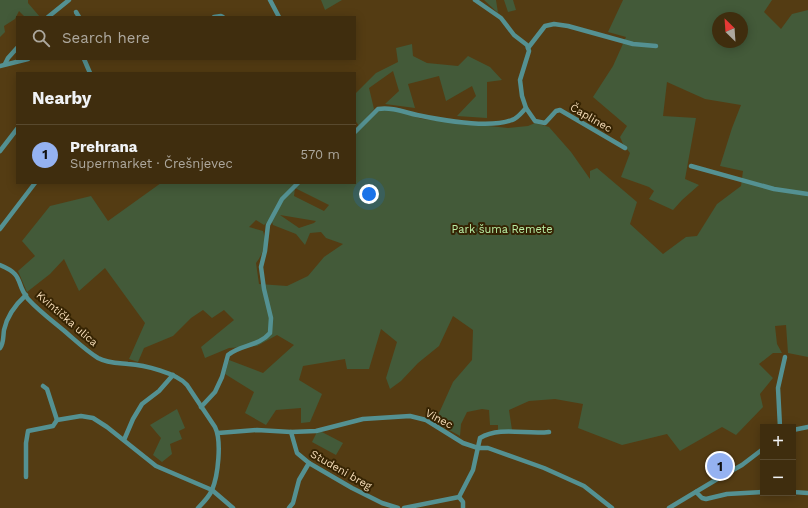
<!DOCTYPE html>
<html lang="en">
<head>
<meta charset="utf-8">
<style>
  :root { --surface:#3f2d0e; --page:#4a391c; --text:#f1f3f6; --muted:#ada89e; --line:#58492e; --accent:#95b2f1 }
  body { margin:0; font-family:"Work Sans",sans-serif; background:var(--page); color:var(--text) }
  .controls { position:absolute; right:12px; bottom:12px; display:grid; overflow:hidden; border-radius:0px; box-shadow:0 2px 10px #0003 }
  .controls button { width:36px; height:36px; display:grid; place-items:center; padding:0; border:0; border-bottom:1px solid var(--line); background:var(--surface); color:var(--text); font:20px sans-serif }
  .compass { position:absolute; left:712px; top:12px; width:36px; height:36px; border-radius:50%; background:var(--surface); box-shadow:0 2px 10px #0003; rotate:335deg }
  .you { position:absolute; left:369px; top:194px; width:14px; height:14px; margin:-10px; border:3px solid #fff; border-radius:50%; background:#1a73e8; box-shadow:0 0 0 6px #1a73e833 }
  .badge { display:grid; place-items:center; width:26px; height:26px; border-radius:50%; background:var(--accent); color:#111; font-size:13px; font-weight:700 }
  .pin { position:absolute; translate:-50% -50%; border:2px solid #fff; box-shadow:0 1px 4px #0006 }
  .list { margin:0; padding:0; list-style:none }
  h2 { display:flex; justify-content:space-between; align-items:center; height:52px; margin:0; padding:0 16px; font-size:17px }
  h2 small { font-size:13px; font-weight:400; color:var(--muted) }
  .list li { display:grid; grid-template-columns:26px 1fr auto; gap:12px; align-items:center; box-sizing:border-box; height:60px; padding:0 16px; border-top:1px solid var(--line) }
  .list b { display:block; font-size:15px; white-space:nowrap }
  .list p { margin:0; font-size:13px; white-space:nowrap; color:var(--muted) }
  .list em { font-size:13px; font-style:normal; color:var(--muted) }
  .icon { flex:none; width:22px; height:22px; fill:none; stroke:currentColor; stroke-width:2; stroke-linecap:round; stroke-linejoin:round }
  .map { position:relative; flex:none; width:808px; height:508px; overflow:hidden }
  .search { position:absolute; background:var(--surface); box-shadow:0 2px 10px #0003; left:16px; top:16px; width:340px; height:44px; display:flex; align-items:center; gap:10px; box-sizing:border-box; padding:0 14px; border-radius:0px; color:var(--muted); font-size:15px }
  .panel { position:absolute; background:var(--surface); box-shadow:0 2px 10px #0003; left:16px; top:72px; width:340px; height:112px; border-radius:0px }
  .map>svg:first-child { display:block }
</style>
</head>
<body>
<div class="map">
<svg width="808" height="508" viewBox="0 0 808 508">
  <rect width="100%" height="100%" fill="#543c13"/>
  <!-- green -->
  <g fill="#435a39" fill-rule="evenodd">
    <polygon points="0,0 28,0 28,3 40,17 25,17 19,11 15,19 4,26 5,32 0,37"/>
    <polygon points="321,0 342,0 325,10"/>
    <polygon points="484,0 496,0 498,13"/>
    <polygon points="504,0 513,0 516,10 508,12"/>
    <path d="M623,0H772L764,12L781,29L792,14L808,10V357L788,353L786,325L775,326L777,344L782,353H773L759,364L773,378L760,394L763,407L736,435L722,427L680,451L667,434L622,445L578,428L583,404L555,399L529,401L509,410L512,430H498V425H490L489,410L482,409L467,412L461,424L460,436L435,422L453,382L472,360L473,330L453,316L439,346L418,363L401,381L390,389L386,378L397,342L381,329L369,369H347L345,359L303,366L299,380L322,394L310,422L301,423V408L276,410L266,425L245,413L254,392L225,374L229,360L263,373L294,345L277,335L257,346L229,348L205,358L201,347L234,320L224,310L212,318L203,310L191,318L173,336L144,348L138,362L129,359L145,323L105,268L79,291L64,259L50,274L27,292L18,271L35,256L22,241L50,206L91,196L108,221L161,183H355V133L377,111L388,108L422,119L508,128L528,126L535,123L549,127L571,152L590,179V171L597,168L637,202L630,224L663,254L686,237L697,236L717,204L741,186L743,171L720,166L732,128L741,105L705,99L667,82L663,116L696,118L685,179L699,185L682,200L673,210L649,199L654,191L649,187L621,177L630,153L623,144L620,137L627,126L593,97L613,66L626,37L608,32ZM718,18H742V42H718ZM295,188L329,205L324,211L294,196ZM280,215L316,221L314,223L299,228ZM271,219L273,225L296,234L305,245L310,233L321,232L326,238L343,244L324,257L308,276L287,286L259,284L256,263C263,254 267,242 263,231L249,227L256,220L264,225Z"/>
    <polygon points="412,44 413,56 427,63 458,66 468,56 490,67 502,80 487,82 487,118 457,116 476,96 472,86 446,101 439,76 408,84 415,108 385,104 399,91 393,71 369,88 374,109 359,126 355,120 355,94 376,73 398,62 396,48"/>
    <polygon points="177,409 185,428 179,431 182,439 170,444 172,454 162,462 153,455 161,438 150,425"/>
    <polygon points="320,431 343,443 336,455 312,442 317,432"/>
  </g>
  <g fill="none" stroke-linecap="round" stroke-linejoin="round">
    <!-- street -->
    <g stroke="#549192" stroke-width="4.5">
      <polyline points="270,0 279,17"/>
      <polyline points="475,0 501,18 514,35 527,45 529,51 520,80 522,96 526,108 535,121 545,123 556,111 560,110 625,148"/>
      <polyline points="76,12 79,17"/>
      <polyline points="48,17 69,0"/>
      <polyline points="214,17 221,16 223,17"/>
      <polyline points="528,48 545,26 554,24 568,26 633,44 656,46"/>
      <polyline points="84,59 90,73"/>
      <polyline points="5,64 8,58 17,48"/>
      <polyline points="0,66 28,59"/>
      <path d="M355,132L378,109C392,107 404,112 417,115C441,120 489,129 512,120C518,118 522,112 526,108"/>
      <polyline points="0,151 17,129"/>
      <polyline points="691,166 774,189 808,194"/>
      <polyline points="0,229 35,183"/>
      <path d="M0,265C25,275 15,283 28,299C38,310 51,320 62,329C74,339 85,350 98,358C107,363 118,363 128,364C144,365 177,373 187,385L215,427C222,441 218,476 212,490C209,497 203,503 198,508"/>
      <path d="M0,348C4,343 3,336 4,330C7,316 15,305 26,295"/>
      <polyline points="43,386 47,389 57,420 81,416 93,418 107,427 156,466 212,490 233,508"/>
      <path d="M201,407L215,392L222,377L228,355C241,344 258,347 270,333L271,318L264,289L261,267L265,251L268,225L282,199L298,183"/>
      <polyline points="780,427 778,388 785,357"/>
      <polyline points="793,430 808,427"/>
      <polyline points="291,432 297,453 309,463 352,488 382,503 398,508"/>
      <polyline points="218,433 257,430 291,432 316,431 363,419 410,416 426,420 463,443 478,448 488,448 544,468 584,486 612,508"/>
      <polyline points="124,440 133,419 142,404 159,391 173,375"/>
      <polyline points="26,477 26,443 28,431 53,426 57,420"/>
      <polyline points="696,492 702,498 706,499 727,494 763,492"/>
      <polyline points="793,492 808,493"/>
      <path d="M459,497L473,470L480,438C500,426 527,435 549,432"/>
      <polyline points="459,497 463,502 463,508"/>
      <polyline points="289,508 293,503 299,480 309,463"/>
      <polyline points="404,508 459,497"/>
      <polyline points="669,508 724,475 742,465 763,449"/>
    </g>
  </g>
  <g text-anchor="middle" dominant-baseline="central" stroke-width="4" stroke-linejoin="round" paint-order="stroke">
    <!-- street labels -->
    <g font-size="11" fill="#f4dbb7" stroke="#362403">
      <text transform="translate(591 118) rotate(30)">Čaplinec</text>
      <text transform="translate(67 319) rotate(41)">Kvintička ulica</text>
      <text transform="translate(439 419) rotate(28)">Vinec</text>
      <text transform="translate(341 470) rotate(30)">Studeni breg</text>
    </g>
    <!-- park labels -->
    <g font-size="11" fill="#baefa6" stroke="#362403">
      <text x="502" y="229">Park šuma Remete</text>
    </g>
  </g>
</svg>
<div class="controls">
<button>+</button>
<button>−</button>
</div>
<svg class="compass" viewBox="-18 -18 36 36"><path d="M0-13l5 13h-10z" fill="#e53935"/><path d="M0 13l5-13h-10z" fill="#ada89e"/></svg>
<div class="you"></div>
<div class="pin badge" style="left:720px;top:466px">1</div>
<div class="search"><svg class="icon" aria-label="search" viewBox="0 0 24 24"><circle cx="10" cy="10" r="6"/><path d="M15 15l6 6"/></svg>Search here</div>
<section class="panel">
<h2>Nearby<small></small></h2>
<ul class="list">
<li><span class="badge">1</span><div><b>Prehrana</b><p>Supermarket · Črešnjevec</p></div><em>570 m</em></li>
</ul>
</section>
</div>
</body>
</html>
